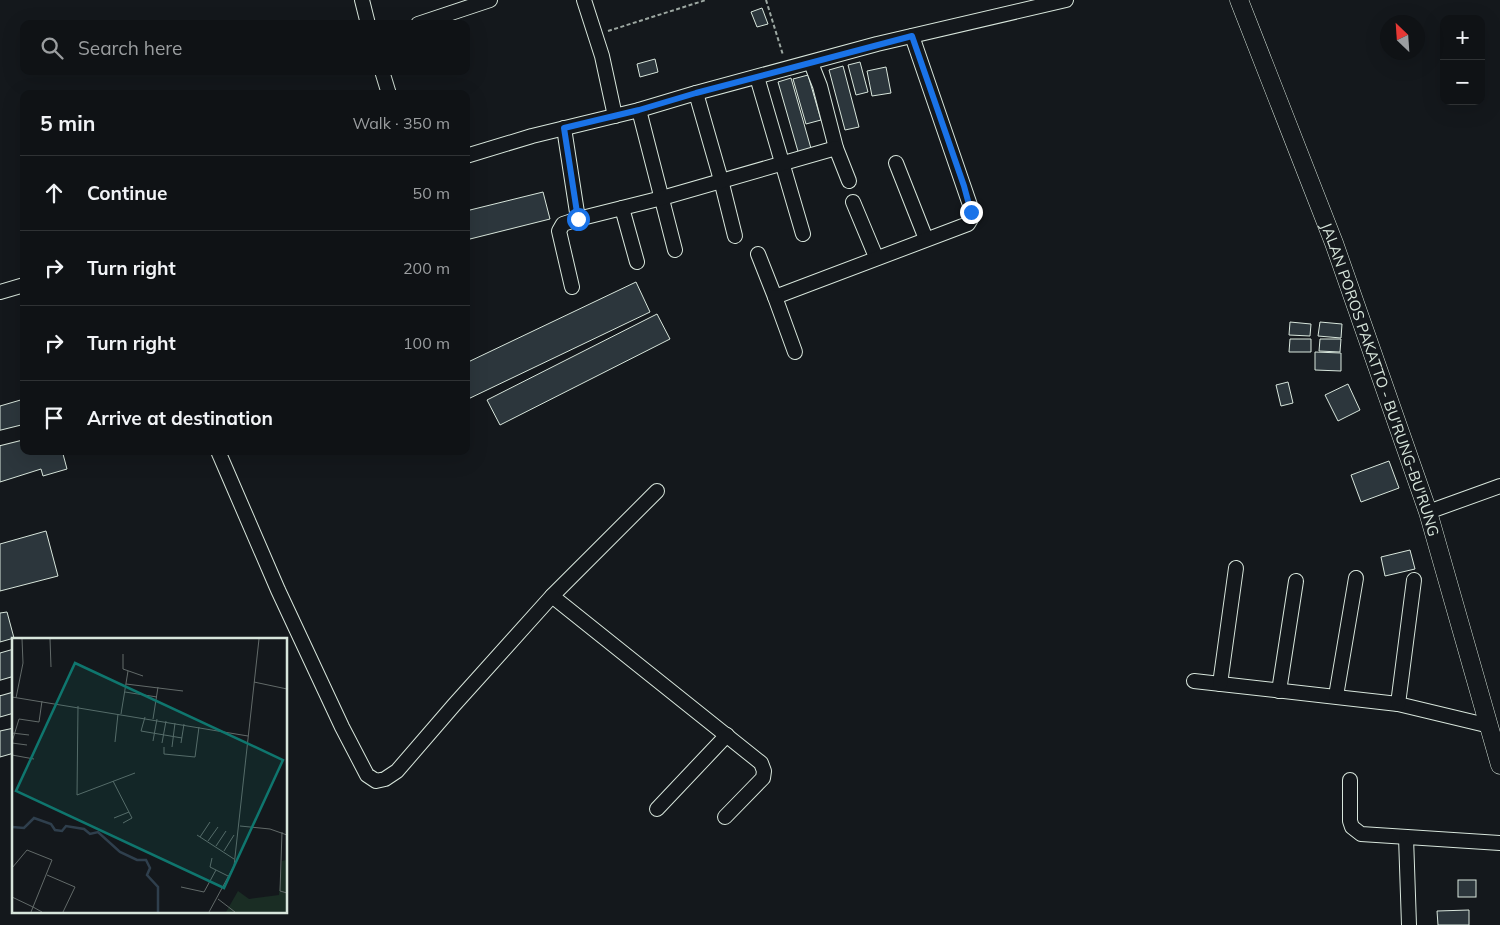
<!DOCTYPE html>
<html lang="en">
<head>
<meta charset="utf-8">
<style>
  :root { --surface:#0f1215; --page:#1d2022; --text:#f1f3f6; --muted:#9b9ea0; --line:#2f3234 }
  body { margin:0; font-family:Mulish,sans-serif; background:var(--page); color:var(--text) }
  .controls { position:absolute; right:15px; top:15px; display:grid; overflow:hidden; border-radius:10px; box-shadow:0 5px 20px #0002 }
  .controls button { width:45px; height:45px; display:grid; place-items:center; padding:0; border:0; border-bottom:1px solid var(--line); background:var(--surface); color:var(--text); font:25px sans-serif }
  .compass { position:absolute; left:1380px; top:15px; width:45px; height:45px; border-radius:50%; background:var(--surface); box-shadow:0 5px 20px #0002; rotate:335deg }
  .stop { position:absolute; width:15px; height:15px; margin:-11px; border:4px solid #1a73e8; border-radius:50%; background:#fff }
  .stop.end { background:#1a73e8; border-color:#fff; box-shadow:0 1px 5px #0008 }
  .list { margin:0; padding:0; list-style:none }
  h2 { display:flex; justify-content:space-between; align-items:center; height:65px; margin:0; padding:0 20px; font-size:21px }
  h2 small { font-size:16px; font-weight:400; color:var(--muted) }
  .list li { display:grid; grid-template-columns:32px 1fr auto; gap:15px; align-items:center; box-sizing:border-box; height:75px; padding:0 20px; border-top:1px solid var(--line) }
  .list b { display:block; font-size:19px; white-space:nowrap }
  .list em { font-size:16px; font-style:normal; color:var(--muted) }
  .icon { flex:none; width:28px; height:28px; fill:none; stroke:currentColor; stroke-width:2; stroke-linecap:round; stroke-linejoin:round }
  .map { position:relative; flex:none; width:1500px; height:925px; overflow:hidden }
  .search { position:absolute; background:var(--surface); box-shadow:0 5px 20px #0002; left:20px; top:20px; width:450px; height:55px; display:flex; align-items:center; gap:12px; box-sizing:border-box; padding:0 18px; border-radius:10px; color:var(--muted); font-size:19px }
  .panel { position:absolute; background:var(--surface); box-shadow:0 5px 20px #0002; left:20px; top:90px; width:450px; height:365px; border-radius:10px }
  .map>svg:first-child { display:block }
</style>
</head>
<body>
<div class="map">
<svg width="1500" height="925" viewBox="0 0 1500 925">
  <rect width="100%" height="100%" fill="#14181c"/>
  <!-- building -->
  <g fill="#2c363c" stroke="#d8e6dc">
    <polygon points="762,8 768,24 757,27 751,12"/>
    <polygon points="655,59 658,72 640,77 637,64"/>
    <polygon points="860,62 868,92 856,95 848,65"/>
    <polygon points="843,66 859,127 845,130 829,70"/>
    <polygon points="886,67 891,93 872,96 867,71"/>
    <polygon points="808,75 821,120 806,124 793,79"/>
    <polygon points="791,78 812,152 799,155 778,82"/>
    <polygon points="543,192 550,219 466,240 466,211"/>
    <polygon points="636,282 650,312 466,400 466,363"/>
    <polygon points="657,314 670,339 500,425 487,400"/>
    <polygon points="1290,322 1311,324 1310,336 1289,335"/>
    <polygon points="1320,322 1342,324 1341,338 1318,336"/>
    <polygon points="1290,339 1311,339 1311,352 1289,352"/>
    <polygon points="1320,339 1341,339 1340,352 1319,351"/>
    <polygon points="1315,352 1341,353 1341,371 1315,370"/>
    <polygon points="1288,382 1293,403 1281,406 1276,385"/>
    <polygon points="1348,384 1360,410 1338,421 1325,395"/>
    <polygon points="24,399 24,426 0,433 0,406"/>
    <polygon points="24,436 24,451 66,451 67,453 63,454 67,469 43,476 41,469 0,482 0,443"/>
    <polygon points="1389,461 1399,488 1361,502 1351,475"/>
    <polygon points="46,531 58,576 0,591 0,544"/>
    <polygon points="1410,550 1415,569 1385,576 1381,557"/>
    <polygon points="7,612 14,638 0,642 0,613"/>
    <polygon points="14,649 14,678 0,682 0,653"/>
    <polygon points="14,687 14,713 0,717 0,691"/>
    <polygon points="14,728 14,753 0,757 0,731"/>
    <rect x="1458" y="880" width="18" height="17"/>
    <polygon points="1469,910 1469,925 1438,925 1437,911"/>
  </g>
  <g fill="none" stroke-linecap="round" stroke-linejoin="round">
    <defs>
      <g id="minor">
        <polyline points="362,0 368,24"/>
        <polyline points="584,0 602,56 615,116"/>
        <polyline points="418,24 490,0"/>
        <polyline points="811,63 820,86 836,148 849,181"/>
        <polyline points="382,71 389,94"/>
        <polyline points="757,77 803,234"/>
        <polyline points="696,93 721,180 735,236"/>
        <polyline points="639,110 675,250"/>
        <polyline points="564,128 578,219 662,198 836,148"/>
        <polyline points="466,156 532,136 639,110 696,93 877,44 1066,0"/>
        <polyline points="896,163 926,239"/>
        <polyline points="853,202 876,257"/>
        <polyline points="622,208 637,262"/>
        <polyline points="758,254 775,297 968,224 971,219 970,205 912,36"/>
        <polyline points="572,287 559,231 563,224 578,219"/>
        <polyline points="0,292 24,285"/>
        <polyline points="775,297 795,352"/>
        <polyline points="0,438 24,432"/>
        <polyline points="218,451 278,590 342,727 367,775 376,781 385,779 397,771 454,705 552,596 657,491"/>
        <polyline points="1428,512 1500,486"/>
        <polyline points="552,596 761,763 764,771 763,778 725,817"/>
        <polyline points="1194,681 1398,704 1490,726"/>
        <polyline points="1220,684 1236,568"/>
        <polyline points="0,688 14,684"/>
        <polyline points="1279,691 1296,581"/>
        <polyline points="1336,696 1356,578"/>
        <polyline points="1398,704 1414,580"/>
        <polyline points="1350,780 1350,821 1352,827 1361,834 1500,843"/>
        <polyline points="657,809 727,735"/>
        <polyline points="1406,837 1409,925"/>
      </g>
      <g id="major">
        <path id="s1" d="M1239,0L1334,243L1428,512L1500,765"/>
      </g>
    </defs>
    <!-- minor casing -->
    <use href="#minor" stroke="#d8e6dc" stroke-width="16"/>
    <!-- major casing -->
    <use href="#major" stroke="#d8e6dc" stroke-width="19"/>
    <!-- path -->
    <g stroke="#9da8a2" stroke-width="2" stroke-dasharray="4 2.5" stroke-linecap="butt">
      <polyline points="766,0 783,55"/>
      <polyline points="608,31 706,0"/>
    </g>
    <!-- minor -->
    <use href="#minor" stroke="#14181c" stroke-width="14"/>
    <!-- major -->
    <use href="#major" stroke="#14181c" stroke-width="18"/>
  </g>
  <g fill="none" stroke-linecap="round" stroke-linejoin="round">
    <!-- route -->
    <polyline stroke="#1a73e8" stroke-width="6" points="578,219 564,128 639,110 696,93 912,36 964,186 971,212"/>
  </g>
  <g text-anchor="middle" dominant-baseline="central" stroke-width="4" stroke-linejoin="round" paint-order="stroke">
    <!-- street labels -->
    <g font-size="15" fill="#d8e6dc" stroke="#14181c">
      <text stroke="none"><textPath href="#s1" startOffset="405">JALAN POROS PAKATTO - BU'RUNG-BU'RUNG</textPath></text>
    </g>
  </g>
  <!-- overview -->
  <g transform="translate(12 638)">
    <rect width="275" height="275" fill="#14181c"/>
    <path d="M274,222L275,274H214L226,253L237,261L267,257L270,223Z" fill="#1a2d24"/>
    <path fill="none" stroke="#2f3f4d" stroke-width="2.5" d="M0,189L12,190L22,180L39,186L43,192L50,193L54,188L72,191L78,196L86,194L108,214L125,222H134L138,230L135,237L146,249V274"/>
    <path fill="none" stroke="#626a69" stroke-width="1" d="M38,1L39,29M111,16V31L131,38M242,44L275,51M114,46L171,53M113,54L145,59M0,59L236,98M4,60L11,25L10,1M66,68L65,157L123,135M109,76L116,33M133,79L129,93L170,100M141,81L146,49M0,95L17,97M141,103L145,81M0,104L7,81L27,84L30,63M103,104L106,76M0,105L15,107M150,105L154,83M169,105L172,86M152,109V116L183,119L187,89M160,109L163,85M0,117L22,121M101,143L120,180L111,185M102,180L117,174M228,188L258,191L275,197M270,194L268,253L275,255M185,197L222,221M188,199L198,184M196,203L206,189M204,208L214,193M212,213L222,197M200,220L198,229L218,239M0,230L15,212L40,222L21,269L0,259M35,237L63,249L51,274M169,249L192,254L204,232M206,261L223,274M19,274L21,269L30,274M197,274L222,228L247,1"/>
    <path fill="#0f766e" fill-opacity="0.15" stroke="#0f766e" stroke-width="2.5" d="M63,25L271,122L212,250L4,153Z"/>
    <rect width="275" height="275" fill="none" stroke="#d8e6dc" stroke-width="2.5"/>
  </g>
</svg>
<div class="controls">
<button>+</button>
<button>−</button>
</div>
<svg class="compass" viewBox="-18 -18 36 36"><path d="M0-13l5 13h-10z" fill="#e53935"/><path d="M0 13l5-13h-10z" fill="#9b9ea0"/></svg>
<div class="stop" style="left:578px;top:219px"></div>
<div class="stop end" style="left:971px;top:212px"></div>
<div class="search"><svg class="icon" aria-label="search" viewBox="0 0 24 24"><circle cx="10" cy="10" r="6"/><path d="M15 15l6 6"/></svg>Search here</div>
<section class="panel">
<h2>5 min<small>Walk · 350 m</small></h2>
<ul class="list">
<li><svg class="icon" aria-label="ahead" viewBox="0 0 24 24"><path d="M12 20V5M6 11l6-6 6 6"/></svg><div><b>Continue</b></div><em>50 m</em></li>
<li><svg class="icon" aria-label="right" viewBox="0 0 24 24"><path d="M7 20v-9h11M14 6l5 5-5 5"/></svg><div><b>Turn right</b></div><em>200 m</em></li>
<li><svg class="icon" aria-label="right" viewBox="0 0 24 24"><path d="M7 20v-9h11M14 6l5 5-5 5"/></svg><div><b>Turn right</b></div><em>100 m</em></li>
<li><svg class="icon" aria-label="arrive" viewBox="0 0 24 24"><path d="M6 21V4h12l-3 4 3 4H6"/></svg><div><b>Arrive at destination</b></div></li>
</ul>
</section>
</div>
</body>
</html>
